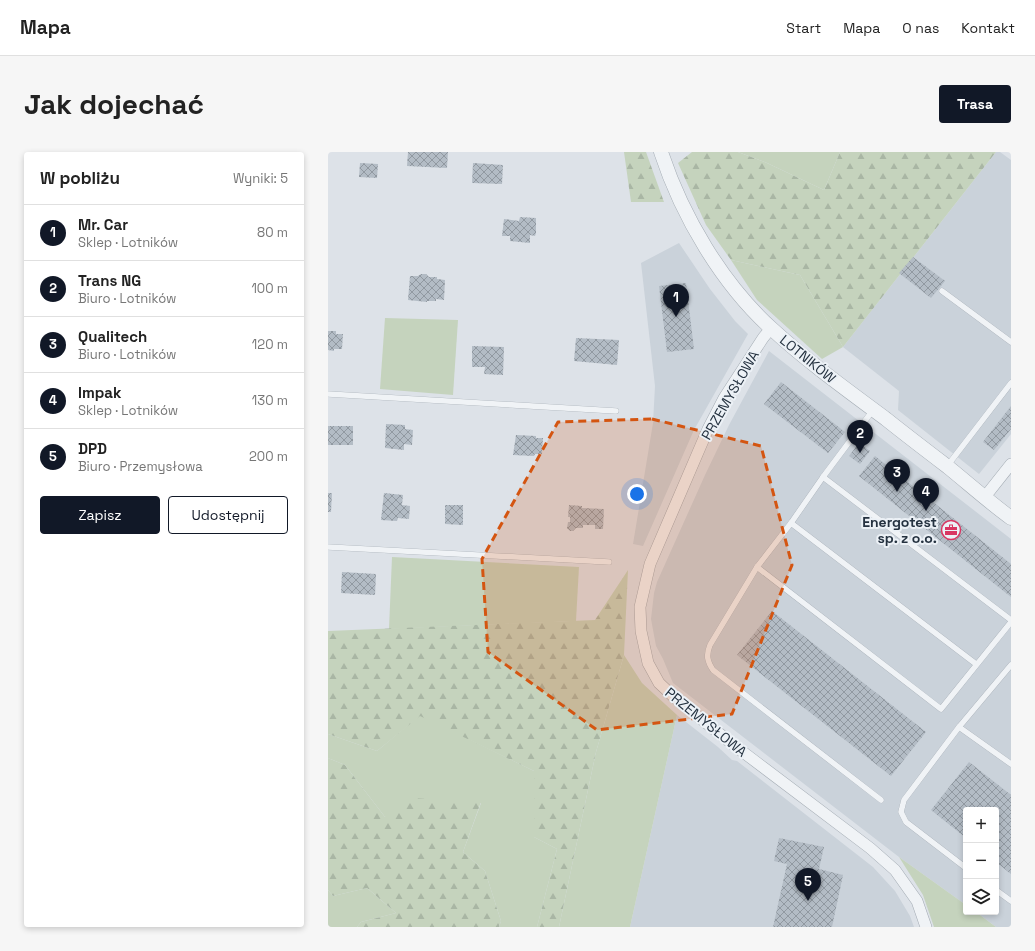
<!DOCTYPE html>
<html lang="pl">
<head>
<meta charset="utf-8">
<style>
  :root { --surface:#fff; --page:#f6f6f6; --text:#222; --muted:#767676; --line:#e0e0e0; --accent:#111827 }
  body { margin:0; font-family:"Space Grotesk",sans-serif; background:var(--page); color:var(--text) }
  .controls { position:absolute; right:12px; bottom:12px; display:grid; overflow:hidden; border-radius:4px; box-shadow:0 2px 6px #0003 }
  .controls button { width:36px; height:36px; display:grid; place-items:center; padding:0; border:0; border-bottom:1px solid var(--line); background:var(--surface); color:var(--text); font:20px sans-serif }
  .you { position:absolute; left:309px; top:342px; width:14px; height:14px; margin:-10px; border:3px solid #fff; border-radius:50%; background:#1a73e8; box-shadow:0 0 0 6px #1a73e833 }
  .badge { display:grid; place-items:center; width:26px; height:26px; border-radius:50%; background:var(--accent); color:#fff; font-size:13px; font-weight:700 }
  .pin { position:absolute; translate:-50% -33px; filter:drop-shadow(0 1px 2px #0008) }
  .pin::after { content:''; position:absolute; top:21px; width:14px; height:12px; background:inherit; clip-path:polygon(0 0,100% 0,50% 100%) }
  .list { margin:0; padding:0; list-style:none }
  h2 { display:flex; justify-content:space-between; align-items:center; height:52px; margin:0; padding:0 16px; font-size:17px }
  h2 small { font-size:13px; font-weight:400; color:var(--muted) }
  .list li { display:grid; grid-template-columns:26px 1fr auto; gap:12px; align-items:center; box-sizing:border-box; height:56px; padding:0 16px; border-top:1px solid var(--line) }
  .list b { display:block; font-size:15px; white-space:nowrap }
  .list p { margin:0; font-size:13px; white-space:nowrap; color:var(--muted) }
  .list em { font-size:13px; font-style:normal; color:var(--muted) }
  .actions { display:flex; gap:8px; padding:12px 16px }
  .actions a { flex:1; padding:9px 0; border:1px solid var(--accent); border-radius:4px; text-align:center; font-size:14px; color:var(--accent) }
  .actions .main { background:var(--accent); color:#fff }
  .icon { flex:none; width:22px; height:22px; fill:none; stroke:currentColor; stroke-width:2; stroke-linecap:round; stroke-linejoin:round }
  .map { position:relative; flex:none; width:683px; height:775px; overflow:hidden; border-radius:4px }
  header { display:flex; align-items:center; gap:24px; box-sizing:border-box; height:56px; padding:0 20px; background:var(--surface); border-bottom:1px solid var(--line) }
  header strong { font-size:19px }
  nav { display:flex; gap:22px; margin-inline-start:auto; font-size:14px }
  .intro { display:flex; align-items:center; justify-content:space-between; box-sizing:border-box; height:96px; padding:0 24px }
  h1 { margin:0; font-size:28px }
  .button { padding:10px 18px; border-radius:4px; background:var(--accent); color:#fff; font-size:14px; font-weight:700 }
  main { display:flex; gap:24px; padding:0 24px }
  aside { flex:1; background:var(--surface); border-radius:4px; box-shadow:0 2px 6px #0003 }
  .map>svg:first-child { display:block }
</style>
</head>
<body>
<header>
<strong>Mapa</strong>
<nav><a>Start</a><a>Mapa</a><a>O nas</a><a>Kontakt</a></nav>
</header>
<div class="intro"><h1>Jak dojechać</h1><a class="button">Trasa</a></div>
<main>
<aside>
<h2>W pobliżu<small>Wyniki: 5</small></h2>
<ul class="list">
<li><span class="badge">1</span><div><b>Mr. Car</b><p>Sklep · Lotników</p></div><em>80 m</em></li>
<li><span class="badge">2</span><div><b>Trans NG</b><p>Biuro · Lotników</p></div><em>100 m</em></li>
<li><span class="badge">3</span><div><b>Qualitech</b><p>Biuro · Lotników</p></div><em>120 m</em></li>
<li><span class="badge">4</span><div><b>Impak</b><p>Sklep · Lotników</p></div><em>130 m</em></li>
<li><span class="badge">5</span><div><b>DPD</b><p>Biuro · Przemysłowa</p></div><em>200 m</em></li>
</ul>
<div class="actions"><a class="main">Zapisz</a><a>Udostępnij</a></div>
</aside>
<div class="map">
<svg width="683" height="775" viewBox="0 0 683 775">
  <defs>
    <pattern id="forest-firs" width="22" height="20" patternUnits="userSpaceOnUse"><rect width="22" height="20" fill="#c5d3bd"/><path d="M5 1l3.5 6h-7zM16 11l3.5 6h-7z" fill="#a9b6a4"/></pattern>
    <pattern id="building-cross-hatch" width="8" height="8" patternUnits="userSpaceOnUse"><rect width="8" height="8" fill="#b3bcc5"/><path d="M0 0l8 8M0 8l8-8" fill="none" stroke="#9199a1"/></pattern>
  </defs>
  <rect width="100%" height="100%" fill="#dde2e8"/>
  <!-- built -->
  <g fill="#cad2da">
    <polygon points="668,0 672,0 683,8 683,282 651,322 570,258 571,239 515,195"/>
    <polygon points="351,91 382,137 407,169 420,182 366,278 315,394 305,392 325,271 327,234 313,111"/>
    <polygon points="441,199 683,387 683,775 668,775 648,760 668,760 668,658 638,658 638,753 571,705 345,531 335,507 328,494 323,467 326,441 329,430 377,323 401,273"/>
    <polygon points="349,563 390,595 404,608 409,609 545,715 567,739 582,764 586,775 302,775"/>
  </g>
  <!-- grass -->
  <g fill="#c5d3bd">
    <polygon points="410,0 512,0 496,38 439,11"/>
    <polygon points="403,108 472,123 515,195 494,207 429,148"/>
    <polygon points="57,166 130,168 125,243 52,237"/>
    <polygon points="64,405 251,415 248,469 61,477"/>
    <polygon points="296,503 314,531 349,563 302,775 231,775 268,600"/>
    <polygon points="92,563 206,619 206,685 229,697 209,775 171,775 173,769 157,719 135,700 153,651 57,665 17,613 0,606 0,582 49,599"/>
    <polygon points="571,705 638,753 638,760 648,760 668,775 606,775 595,743"/>
    <polygon points="39,736 68,761 33,770 29,775 0,775 0,738 5,744"/>
  </g>
  <!-- forest -->
  <g fill="url(#forest-firs)">
    <polygon points="296,0 318,0 336,50 303,50"/>
    <polygon points="364,0 410,0 439,11 496,38 512,0 668,0 515,195 472,123 403,108 378,73 350,11"/>
    <polygon points="300,418 296,503 268,600 231,775 209,775 229,697 206,685 206,619 92,564 49,599 0,582 0,479 267,468"/>
    <polygon points="0,606 17,613 57,665 82,646 153,650 135,700 157,719 173,769 171,775 29,775 33,770 68,761 39,736 5,744 0,738"/>
  </g>
  <!-- building -->
  <g fill="url(#building-cross-hatch)">
    <polygon points="80,0 120,0 119,16 79,14"/>
    <polygon points="32,11 50,12 49,26 31,25"/>
    <polygon points="145,11 175,13 174,32 144,31"/>
    <polygon points="192,65 208,66 208,81 207,84 202,83 202,91 182,89 182,84 174,84 176,67 191,69"/>
    <polygon points="585,105 617,129 603,146 571,121"/>
    <polygon points="93,122 98,122 101,125 109,125 109,127 117,128 116,148 108,147 108,149 99,149 99,150 80,148 82,124 90,124"/>
    <polygon points="358,131 366,197 339,200 331,134"/>
    <polygon points="0,179 8,179 8,182 15,182 14,197 6,197 6,199 0,198"/>
    <polygon points="248,186 291,188 289,213 246,209"/>
    <polygon points="144,194 176,195 175,223 156,222 157,215 144,215"/>
    <polygon points="453,230 517,280 500,301 436,252"/>
    <polygon points="683,254 683,277 666,298 655,290"/>
    <polygon points="58,272 77,273 77,277 85,278 84,293 76,292 76,298 57,296"/>
    <rect x="0" y="274" width="25" height="19"/>
    <polygon points="188,283 208,284 208,286 215,286 214,302 207,302 206,304 185,303"/>
    <polygon points="531,291 542,299 532,312 521,304"/>
    <polygon points="547,304 683,412 683,445 531,324"/>
    <polygon points="0,341 4,341 3,360 0,360"/>
    <polygon points="56,341 75,343 74,353 82,354 81,367 70,366 69,369 53,368"/>
    <polygon points="117,353 135,353 135,373 117,372"/>
    <polygon points="241,353 254,354 254,356 276,357 275,377 267,377 267,373 255,373 255,376 248,376 245,379 242,379 239,376 240,370 242,370 242,365 240,365"/>
    <polygon points="14,420 48,422 47,443 13,441"/>
    <polygon points="444,459 598,580 563,624 409,503"/>
    <polygon points="641,610 683,643 683,722 668,710 668,658 638,658 638,686 603,658"/>
    <polygon points="451,686 496,695 491,717 515,723 504,775 445,775 459,712 446,709"/>
  </g>
  <g fill="none" stroke-linecap="round" stroke-linejoin="round">
    <defs>
      <g id="service">
        <polyline points="614,139 683,190"/>
        <polyline points="0,242 288,259"/>
        <polyline points="545,258 495,325 683,468"/>
        <polyline points="620,313 683,231"/>
        <polyline points="463,371 495,325"/>
        <polyline points="0,395 281,410"/>
        <path d="M429,415L382,493C378,503 379,509 385,518L553,648"/>
        <polyline points="648,512 463,371 429,415 613,557 683,470"/>
        <polyline points="631,575 683,612"/>
        <polyline points="638,716 578,670 573,660 576,648 631,575 683,513"/>
        <polyline points="668,738 683,749"/>
      </g>
      <g id="minor">
        <polyline points="443,176 435,186 396,246 380,277 322,412 312,455 313,479 320,511 331,531 347,546 407,594 542,696 567,718 589,749 598,775"/>
        <polyline points="656,346 683,312"/>
      </g>
      <path id="tertiary" d="M333,0C354,64 394,132 444,177C480,210 519,238 558,267C578,283 599,299 620,315C641,332 661,350 683,366"/>
    </defs>
    <!-- service casing -->
    <use href="#service" stroke="#a2aab2" stroke-width="6"/>
    <!-- minor casing -->
    <use href="#minor" stroke="#a2aab2" stroke-width="12"/>
    <!-- tertiary casing -->
    <use href="#tertiary" stroke="#a2aab2" stroke-width="15"/>
    <!-- service -->
    <use href="#service" stroke="#f0f3f6" stroke-width="5.5"/>
    <!-- minor -->
    <use href="#minor" stroke="#f0f3f6" stroke-width="11"/>
    <!-- tertiary -->
    <use href="#tertiary" stroke="#f0f3f6" stroke-width="14"/>
  </g>
  <!-- marked area -->
  <path fill="#d45511" fill-opacity="0.2" stroke="#d45511" stroke-width="3" stroke-dasharray="8 5" stroke-linejoin="round" d="M324,267L433,294L464,413L404,562L269,578L160,500L154,407L230,270Z"/>
  <!-- icons -->
  <defs>
    <symbol id="office-ring" viewBox="-11 -11 22 22"><circle r="9.5" fill="#ecf1f6" stroke="#d93662" stroke-width="1.5"/><path d="M-6-3h4V-5.5h4V-3h4V5H-6ZM-1-4.5V-3h2v-1.5ZM-6 0V1H6V0Z" fill="#d93662"/></symbol>
  </defs>
  <g fill-rule="evenodd">
    <use href="#office-ring" x="612" y="367" width="22" height="22"/>
  </g>
  <g text-anchor="middle" dominant-baseline="central" stroke-width="4" stroke-linejoin="round" paint-order="stroke">
    <!-- street labels -->
    <g font-size="14" fill="#253240" stroke="#ecf1f6">
      <text transform="translate(480 207) rotate(39)">LOTNIKÓW</text>
      <text transform="translate(402 243) rotate(-60)">PRZEMYSŁOWA</text>
      <text transform="translate(378 570) rotate(39)">PRZEMYSŁOWA</text>
    </g>
    <!-- poi labels -->
    <g font-size="14" font-weight="bold" fill="#253240" stroke="#ecf1f6" text-anchor="end">
      <text x="609" y="370">Energotest<tspan x="609" dy="16">sp. z o.o.</tspan></text>
    </g>
  </g>
</svg>
<div class="controls">
<button>+</button>
<button>−</button>
<button><svg class="icon" aria-label="layers" viewBox="0 0 24 24"><path d="M12 4l9 5-9 5-9-5zM3 14l9 5 9-5"/></svg></button>
</div>
<div class="you"></div>
<div class="pin badge" style="left:348px;top:165px">1</div>
<div class="pin badge" style="left:532px;top:301px">2</div>
<div class="pin badge" style="left:569px;top:340px">3</div>
<div class="pin badge" style="left:598px;top:359px">4</div>
<div class="pin badge" style="left:480px;top:749px">5</div>
</div>
</main>
</body>
</html>
